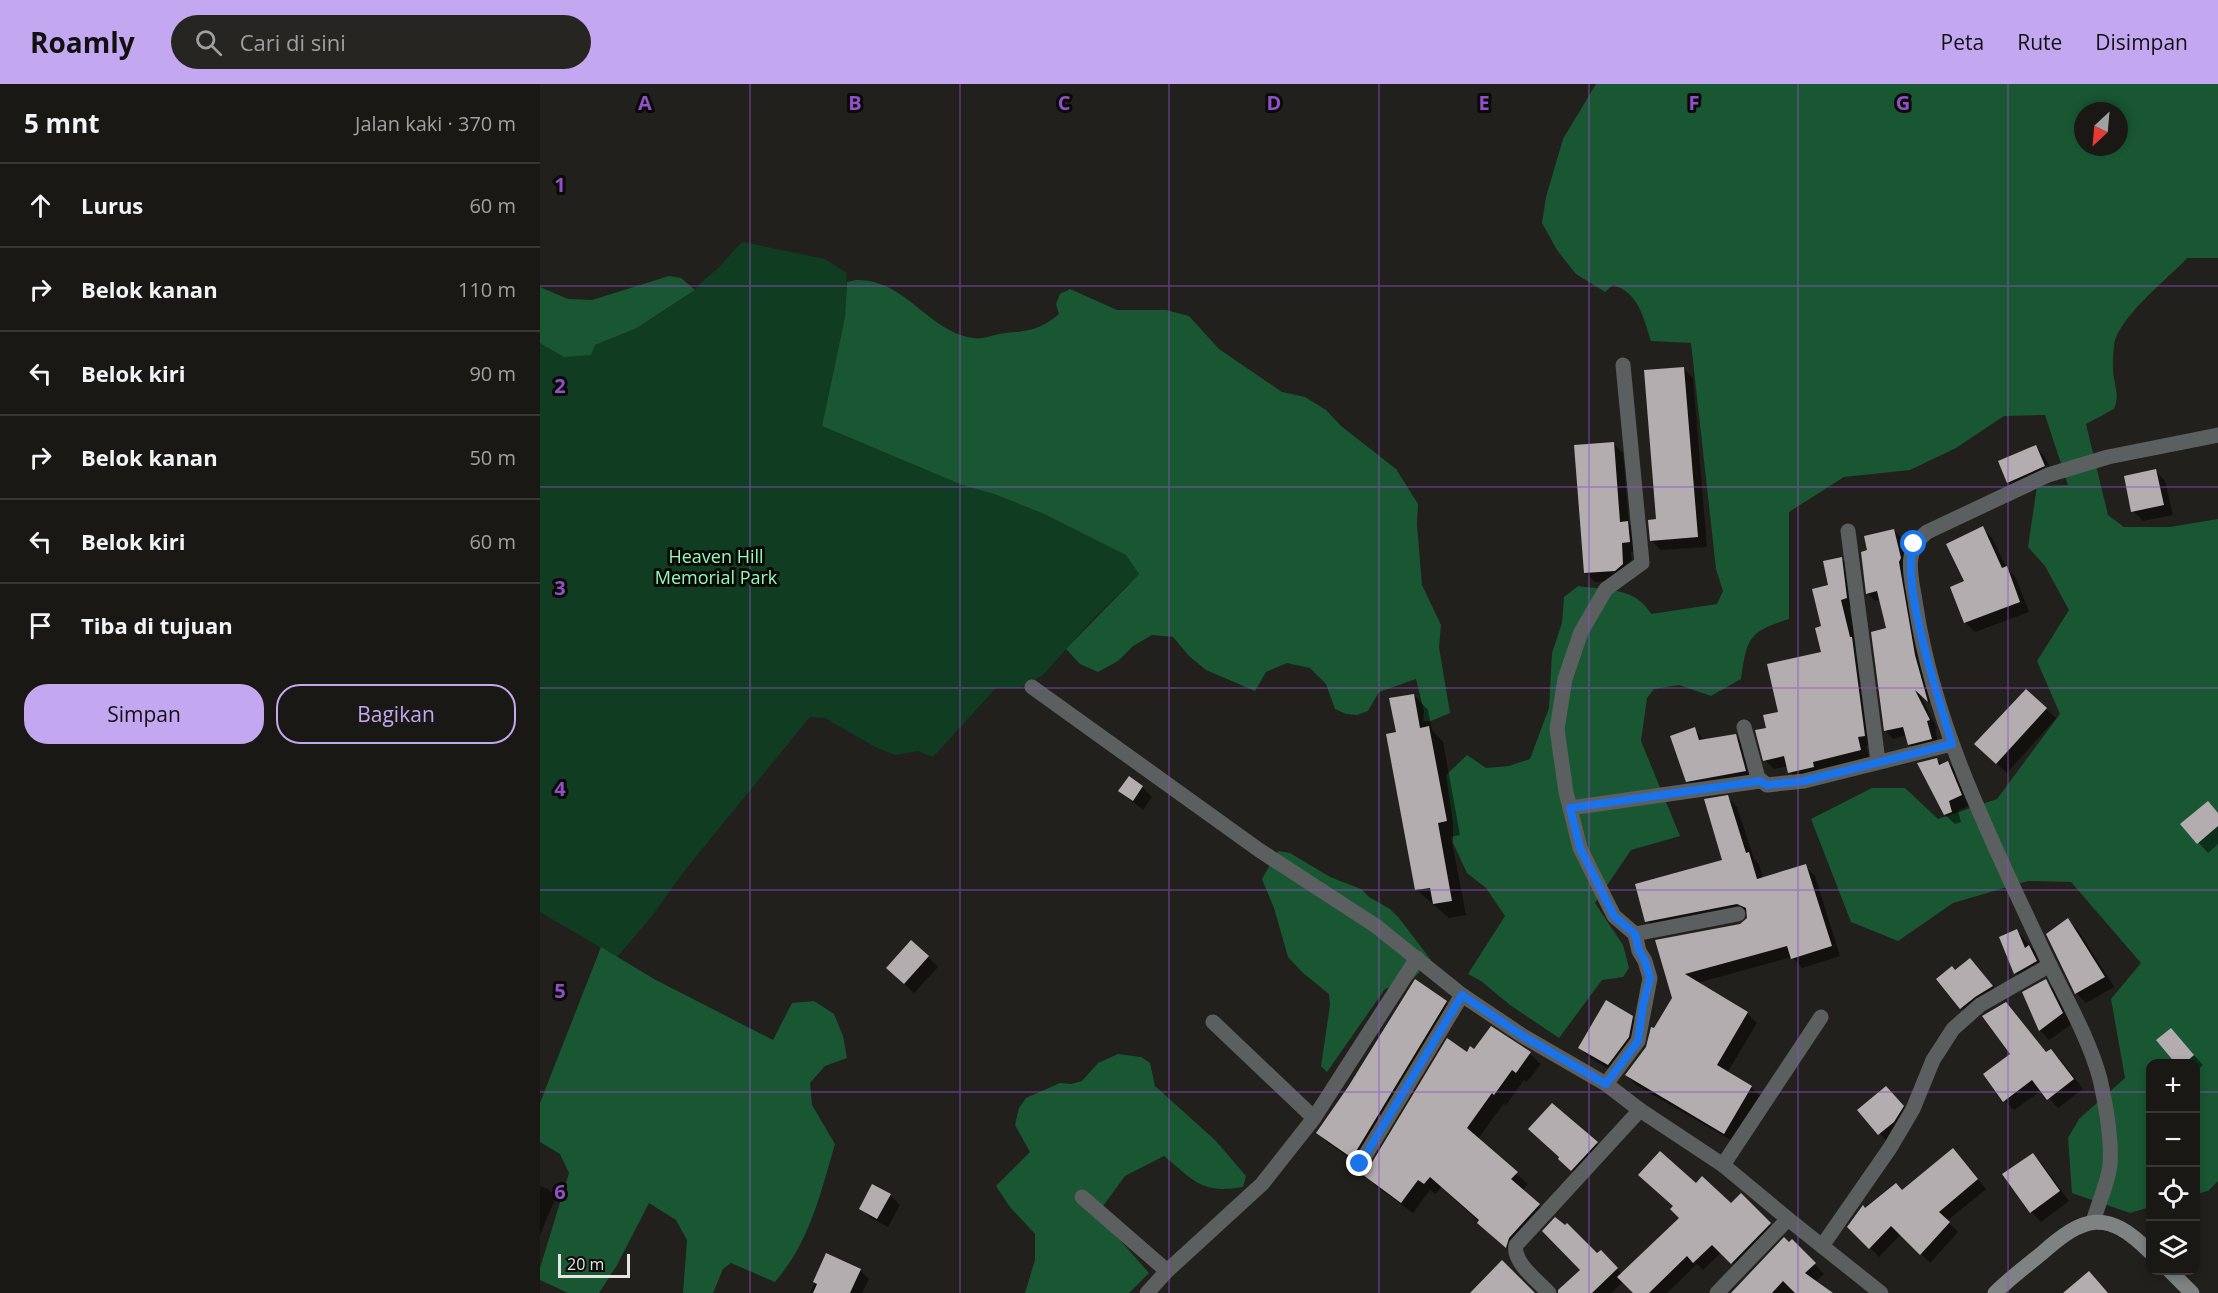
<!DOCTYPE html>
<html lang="id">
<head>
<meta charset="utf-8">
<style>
  :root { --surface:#1a1815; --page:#272522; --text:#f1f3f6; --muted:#9fa0a0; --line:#383734; --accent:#c4a7f1 }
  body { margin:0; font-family:"Open Sans",sans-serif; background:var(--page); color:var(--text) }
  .controls { position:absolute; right:18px; bottom:18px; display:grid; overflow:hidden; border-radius:12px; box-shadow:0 3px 9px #0003 }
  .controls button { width:54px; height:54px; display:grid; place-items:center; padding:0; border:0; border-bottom:2px solid var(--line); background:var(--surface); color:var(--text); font:30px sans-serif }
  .compass { position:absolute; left:1534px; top:18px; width:54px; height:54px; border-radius:50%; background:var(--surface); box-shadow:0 3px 9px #0003; rotate:206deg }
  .scale { position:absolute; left:18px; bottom:15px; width:72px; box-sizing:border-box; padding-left:6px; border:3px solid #e6e5e2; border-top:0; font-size:16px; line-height:21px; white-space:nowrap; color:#e6e5e2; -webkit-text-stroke:4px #0b0a08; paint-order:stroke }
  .stop { position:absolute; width:18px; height:18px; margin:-14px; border:4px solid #1a73e8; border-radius:50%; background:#fff }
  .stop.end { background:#1a73e8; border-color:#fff; box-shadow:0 2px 6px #0008 }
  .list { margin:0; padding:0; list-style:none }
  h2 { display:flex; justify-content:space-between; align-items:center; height:78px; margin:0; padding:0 24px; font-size:26px }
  h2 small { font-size:20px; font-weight:400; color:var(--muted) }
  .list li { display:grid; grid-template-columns:39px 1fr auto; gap:18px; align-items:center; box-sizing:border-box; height:84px; padding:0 24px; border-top:2px solid var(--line) }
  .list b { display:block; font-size:22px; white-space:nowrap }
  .list em { font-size:20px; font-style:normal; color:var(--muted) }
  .actions { display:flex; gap:12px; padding:18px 24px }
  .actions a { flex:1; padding:14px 0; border:2px solid var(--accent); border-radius:24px; text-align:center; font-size:21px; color:var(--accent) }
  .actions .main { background:var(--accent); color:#111 }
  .icon { flex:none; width:33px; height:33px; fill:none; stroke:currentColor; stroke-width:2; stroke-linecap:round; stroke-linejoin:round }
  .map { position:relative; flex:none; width:1678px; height:1209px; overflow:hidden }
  header { display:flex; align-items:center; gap:36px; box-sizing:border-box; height:84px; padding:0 30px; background:var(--accent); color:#111 }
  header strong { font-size:28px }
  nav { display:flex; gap:33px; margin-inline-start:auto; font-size:21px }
  .search { width:420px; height:54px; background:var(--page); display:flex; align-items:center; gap:15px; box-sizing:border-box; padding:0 21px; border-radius:33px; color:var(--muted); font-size:22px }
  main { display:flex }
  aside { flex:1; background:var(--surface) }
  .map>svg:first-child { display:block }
</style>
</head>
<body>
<header>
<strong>Roamly</strong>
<div class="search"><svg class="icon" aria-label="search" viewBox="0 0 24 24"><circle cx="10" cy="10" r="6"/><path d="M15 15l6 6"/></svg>Cari di sini</div>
<nav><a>Peta</a><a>Rute</a><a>Disimpan</a></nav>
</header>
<main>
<aside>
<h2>5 mnt<small>Jalan kaki · 370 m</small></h2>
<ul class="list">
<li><svg class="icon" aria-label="ahead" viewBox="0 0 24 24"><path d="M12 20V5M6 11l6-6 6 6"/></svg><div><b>Lurus</b></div><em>60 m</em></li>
<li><svg class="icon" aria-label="right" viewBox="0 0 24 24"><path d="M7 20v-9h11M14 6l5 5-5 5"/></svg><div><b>Belok kanan</b></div><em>110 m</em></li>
<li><svg class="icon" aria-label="left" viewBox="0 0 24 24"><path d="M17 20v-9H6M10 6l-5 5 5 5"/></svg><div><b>Belok kiri</b></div><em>90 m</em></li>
<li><svg class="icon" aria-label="right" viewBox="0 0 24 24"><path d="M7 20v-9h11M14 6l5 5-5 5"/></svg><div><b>Belok kanan</b></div><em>50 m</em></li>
<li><svg class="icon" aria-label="left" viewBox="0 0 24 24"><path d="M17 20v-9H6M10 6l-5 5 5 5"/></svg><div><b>Belok kiri</b></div><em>60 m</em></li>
<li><svg class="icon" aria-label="arrive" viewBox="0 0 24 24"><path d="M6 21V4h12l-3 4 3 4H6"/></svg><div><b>Tiba di tujuan</b></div></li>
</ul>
<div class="actions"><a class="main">Simpan</a><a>Bagikan</a></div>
</aside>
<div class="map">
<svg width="1678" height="1209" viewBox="0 0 1678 1209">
  <rect width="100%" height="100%" fill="#22201c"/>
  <!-- green -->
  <path fill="#103c21" d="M203,158L285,175L307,189L305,233L282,342L422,401L454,410L504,430L587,471L599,490L552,536L503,591L480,604H456L393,673L378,667L355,671L335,663L285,634L270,633L145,786L112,832L77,873L0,828V259L5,261H55L95,245L155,206C162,196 171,191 179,183C188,175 193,165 203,158Z"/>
  <!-- forest -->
  <g fill="#185732" fill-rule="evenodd">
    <path d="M1056,0H1678V174H1647C1629,194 1577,234 1574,262C1573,271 1572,285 1574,294C1576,307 1579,313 1574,325L1546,340L1568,431L1584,443H1630L1678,435V1097L1668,1107L1656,1110V980H1610V1123L1590,1129L1532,1109L1528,1054L1539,1035L1585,994L1571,915L1601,879L1531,798L1488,797L1413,819L1358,857L1311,838L1271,735L1332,704H1365L1398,735L1457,715L1520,630L1497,577L1529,526L1505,482L1488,463L1497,402L1528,401L1505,331L1464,332L1416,364L1370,386L1304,393L1249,428V535C1208,548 1207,554 1201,595L1171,612L1139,601L1114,605L1107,614L1101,657L1140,752L1091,766L1055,819L1083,861L1089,884L1083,893L1062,896L1019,954L970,921L941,897L928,890L965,832L946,804L927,789L913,759V739L906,691L927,671L946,684L969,682L990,675L1009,624L1012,569L1022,539L1024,513L1038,502C1065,506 1096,503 1111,530L1177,520L1183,507L1176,485L1151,259L1111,257C1103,233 1099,209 1073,201L1065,208L1036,190L1017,166L1002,139L1006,113L1023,55ZM1543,27H1579V63H1543Z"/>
    <polygon points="129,192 141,194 155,206 95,245 55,261 51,271 24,273 0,259 0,203 28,215 52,216"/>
    <path d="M316,196C366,195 387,247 433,254C442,256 455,250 465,249C489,247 500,246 519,230L516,220L520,210L530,205L577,226H626L649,232L679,265L742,308L765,313L786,326L801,342L856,385L878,420L877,441L882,501L901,541L899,563L910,629L891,637H883L884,628L876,595L839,608L828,627L817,631L806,630L795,625L786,600L770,584L747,579L726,588L715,607L666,586L649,572L633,553L612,551L593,562L578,577L558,588L540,580L526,565L599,490L586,471L504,430L454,410L422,401L282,342L305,233L307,198Z"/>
    <polygon points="738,767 750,769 790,793 821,805 829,813 850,825 859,834 891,876 872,896 845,905 787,988 781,982 790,921 789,910 763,889 748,873 734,824 722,795"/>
    <path d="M61,863L114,895L233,956L252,919L274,917L294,930L303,952L307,974L285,982L270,999L272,1021L295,1060C280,1111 270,1157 235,1198L191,1179L183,1185L173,1209H143L147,1156L136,1136L109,1119L77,1181L59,1209H28L0,1196V1184L29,1089L20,1070L0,1058V1019Z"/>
    <path d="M578,970L601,973L610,979L615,1002L675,1056L706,1092L703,1103C660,1110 655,1097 624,1072L585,1092L557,1130L609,1189L589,1209H485L495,1176V1150L470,1123L456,1102L490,1068L475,1041L479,1024L486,1014L520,999L531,1000L542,997L558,979Z"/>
  </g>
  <!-- shadow -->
  <g fill="#0007">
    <polygon points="1143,284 1153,294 1167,463 1121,466 1111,456 1117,437"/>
    <polygon points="1073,359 1083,369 1089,440 1098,449 1099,468 1091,468 1093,490 1085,496 1055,498 1045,488"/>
    <polygon points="1496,363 1505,373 1514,392 1478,408 1469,399 1460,378"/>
    <polygon points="1616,387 1625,397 1633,431 1603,437 1593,427"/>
    <polygon points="1442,444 1452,454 1466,483 1476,494 1489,528 1435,548 1425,538 1426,498"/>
    <polygon points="1353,446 1362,454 1369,482 1394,622 1379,609 1397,644 1395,645 1399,663 1377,668 1369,660 1367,651 1353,655 1345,646 1348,545 1340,516 1335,517 1327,509 1329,467"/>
    <polygon points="1301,474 1310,483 1315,523 1309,525 1318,561 1333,660 1326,662 1329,674 1259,697 1250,688 1248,682 1234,685 1225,676 1228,645 1283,569 1283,543 1290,502"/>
    <polygon points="874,611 888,626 892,646 903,658 920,751 911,753 926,831 909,834 877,806 857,649"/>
    <polygon points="1506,625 1516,634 1467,689 1446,670"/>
    <polygon points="1154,645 1165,657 1195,651 1205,661 1214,697 1157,707 1147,697"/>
    <polygon points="1397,675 1403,681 1408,678 1418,688 1430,721 1418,727 1421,738 1415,740 1405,731"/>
    <polygon points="602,703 612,713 603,726 580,707"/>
    <polygon points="1187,713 1197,723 1214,775 1219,780 1223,795 1265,782 1275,792 1300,872 1262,884 1252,873 1157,899 1207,929 1217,939 1187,989 1211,1003 1221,1013 1194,1058 1096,1001 1087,991 1107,963 1114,946 1133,914 1117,857 1201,841 1209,833 1207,830 1117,847 1107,837 1184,777"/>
    <polygon points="1678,729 1678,760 1668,769 1642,740"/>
    <polygon points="1528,836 1538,846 1574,903 1546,919 1536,909"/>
    <polygon points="1477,847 1499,872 1506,887 1485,899 1476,889 1461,854"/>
    <polygon points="388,873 398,883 374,909 358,894"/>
    <polygon points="1430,876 1460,910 1429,932 1398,895 1415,887"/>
    <polygon points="1505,897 1515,906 1532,940 1509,956 1500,946"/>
    <polygon points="906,919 916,928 822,1083 788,1059 778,1049"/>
    <polygon points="1465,920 1507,969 1511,967 1521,976 1543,1005 1518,1024 1502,1006 1474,1026 1465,1017 1472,970"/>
    <polygon points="1092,933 1102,943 1078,990 1050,974 1040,964"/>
    <polygon points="1640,956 1663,981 1656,987 1656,980 1638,980"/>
    <polygon points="934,967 990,970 1001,980 987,998 984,996 966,1021 964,1019 938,1055 988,1100 982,1107 1010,1132 979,1166 977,1173 901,1103 896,1110 890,1106 873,1129 836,1102 825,1091 927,970"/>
    <polygon points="1356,1013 1372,1033 1349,1060 1319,1026"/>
    <polygon points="1056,1059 1065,1067 1040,1094 1028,1083"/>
    <polygon points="1493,1071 1502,1080 1529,1117 1501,1138 1491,1128"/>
    <polygon points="1421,1075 1446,1105 1407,1137 1418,1148 1390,1179 1361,1150 1339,1173 1309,1143 1325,1126"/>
    <polygon points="1156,1101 1191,1121 1201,1111 1238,1149 1201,1188 1182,1168 1163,1186 1157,1180 1127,1209 1095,1209 1084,1197 1071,1209 1020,1209 1061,1168 1082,1190 1141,1134"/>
    <polygon points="0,1102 8,1105 16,1113 0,1151"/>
    <polygon points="350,1111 360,1121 348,1143 331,1134 321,1125"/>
    <polygon points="1252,1157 1284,1190 1275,1198 1290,1209 1193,1209"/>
    <polygon points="287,1171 320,1186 329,1195 322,1209 270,1209"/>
  </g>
  <!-- building -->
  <g fill="#b3adb0">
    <polygon points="1144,283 1158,453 1110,457 1108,436 1116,435 1104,286"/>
    <polygon points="1074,358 1080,438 1088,437 1090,458 1082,459 1083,480 1075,487 1044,489 1034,361"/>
    <polygon points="1496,361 1505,382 1467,399 1458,377"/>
    <polygon points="1616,385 1624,421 1591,428 1584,392"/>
    <polygon points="1443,442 1462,484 1467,482 1480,518 1424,539 1410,503 1424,497 1406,460"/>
    <polygon points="1354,445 1361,474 1359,478 1375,571 1388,618 1375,606 1390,636 1387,637 1392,655 1368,661 1363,643 1344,647 1331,548 1346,544 1337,507 1326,510 1321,468 1327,466 1324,452"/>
    <polygon points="1302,473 1307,514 1301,516 1310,553 1312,553 1325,652 1318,653 1321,666 1273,678 1274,683 1248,689 1244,672 1223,677 1215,646 1226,644 1223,631 1238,628 1227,580 1281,568 1275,544 1281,542 1272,505 1288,501 1283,477"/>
    <polygon points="1486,605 1507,624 1456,680 1434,660"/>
    <polygon points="874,610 880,644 889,642 907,737 898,739 912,817 893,820 890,804 875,806 846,650 856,648 849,614"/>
    <polygon points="1155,643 1159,656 1196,650 1206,687 1146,698 1130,652"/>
    <polygon points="1397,674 1399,681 1408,677 1422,711 1409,717 1412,728 1404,731 1377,679"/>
    <polygon points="589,692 603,702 593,717 578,707"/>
    <polygon points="1188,711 1206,769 1209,768 1217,795 1266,780 1292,862 1251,875 1247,862 1145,890 1208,928 1177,981 1212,1002 1184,1050 1085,991 1106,963 1111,943 1114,944 1132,914 1115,856 1200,840 1207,834 1206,824 1197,820 1105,838 1095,800 1182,776 1164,715"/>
    <polygon points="1668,717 1678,729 1678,742 1657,760 1640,740"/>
    <polygon points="1528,834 1565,893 1535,910 1506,850"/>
    <polygon points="1477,845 1485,864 1489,861 1497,877 1474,890 1459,853"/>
    <polygon points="371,856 389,872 364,900 346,884"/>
    <polygon points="1430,874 1453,902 1435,913 1420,925 1396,895 1412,882 1415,886"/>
    <polygon points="875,895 907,917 812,1074 776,1049 808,1003"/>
    <polygon points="1506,895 1523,929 1499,947 1482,908"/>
    <polygon points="1066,916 1093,932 1089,953 1068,981 1038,964"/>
    <polygon points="1466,918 1506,968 1511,965 1534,995 1507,1016 1492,996 1463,1018 1443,990 1470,970 1442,932"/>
    <polygon points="951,942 991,968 976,989 972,986 954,1011 952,1009 927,1044 978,1088 971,1095 1000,1120 969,1154 966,1164 937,1139 939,1136 890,1093 884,1100 878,1096 861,1119 823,1091 828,1085 907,954 927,968 930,962 934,965"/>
    <polygon points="1631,944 1654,971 1644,980 1636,980 1616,956"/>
    <polygon points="1346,1002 1364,1022 1354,1038 1338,1051 1317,1026"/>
    <polygon points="1012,1019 1058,1058 1031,1087 1018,1075 1019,1073 988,1045"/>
    <polygon points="1413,1064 1438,1095 1399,1128 1410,1138 1380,1171 1351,1142 1329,1165 1307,1143 1323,1121 1325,1124 1356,1099 1362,1106"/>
    <polygon points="1120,1067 1156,1099 1162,1092 1191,1119 1201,1109 1231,1139 1191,1180 1172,1161 1153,1179 1147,1172 1109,1209 1093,1209 1077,1193 1139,1134 1130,1125 1133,1122 1098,1091"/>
    <polygon points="1493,1069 1520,1107 1490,1129 1462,1090"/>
    <polygon points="332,1100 351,1110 337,1135 319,1125"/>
    <polygon points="1015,1133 1025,1141 1027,1139 1057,1169 1061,1166 1078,1184 1052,1209 1018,1209 1018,1206 1040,1186 1002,1147"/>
    <polygon points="1244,1153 1249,1158 1252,1155 1276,1179 1265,1189 1293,1209 1255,1209 1243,1197 1232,1209 1191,1209"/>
    <polygon points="286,1169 321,1185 310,1209 273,1209 277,1200 273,1198"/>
    <polygon points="962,1176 995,1209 930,1209"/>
    <polygon points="1549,1187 1568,1209 1523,1209"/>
  </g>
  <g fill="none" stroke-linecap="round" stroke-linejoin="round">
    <!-- street -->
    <g stroke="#5c5f5f" stroke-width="15">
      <polyline points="1308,447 1338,677"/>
      <polyline points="492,603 719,766 836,842 922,911 983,952 1066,1000 1100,1026 1183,1081 1248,1135 1341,1209"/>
      <polyline points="1204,643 1218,694 1227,701 1264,697 1412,660"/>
      <polyline points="1030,724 1220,697"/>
      <polyline points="1095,850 1198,830"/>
      <polyline points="673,938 774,1034"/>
      <polyline points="1066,1000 1098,957 1110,894 1105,877 1099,867 1095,850 1074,832 1040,764 1026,708 1017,645 1025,595 1041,548 1066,505 1102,479 1083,281"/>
      <polyline points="820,1080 922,911"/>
      <polyline points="1183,1081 1281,933"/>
      <polyline points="542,1113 627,1187"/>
      <path d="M1553,1138C1558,1120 1568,1099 1570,1081C1572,1054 1566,1022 1560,995C1548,951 1524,912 1505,871C1453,759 1395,646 1376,523C1372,494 1361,468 1387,448L1508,391L1568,373L1678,351"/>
      <polyline points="1282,1162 1350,1064 1373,1025 1393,976 1413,945 1440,921 1510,881"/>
      <polyline points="607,1209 627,1187 722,1100 774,1034 877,874"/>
      <path d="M1009,1209C998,1197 972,1178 976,1161L1100,1026"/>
      <polyline points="1177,1209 1248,1135"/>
    </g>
    <!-- secondary -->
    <g stroke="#7e8283" stroke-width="15">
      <polyline points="1629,1186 1652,1209"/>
      <path d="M1455,1209C1469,1195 1485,1183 1501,1170C1544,1132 1566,1124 1610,1168"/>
    </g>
  </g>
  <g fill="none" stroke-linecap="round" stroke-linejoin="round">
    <!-- route -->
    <path stroke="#1a73e8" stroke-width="8" d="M820,1080L922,911L983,952L1066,1000L1098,957L1103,921L1110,894L1105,877L1099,867L1095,850L1074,832L1040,764L1030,724L1220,697L1227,701L1264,697L1412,660C1400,618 1359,497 1374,460"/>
  </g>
  <!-- grid -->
  <path fill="none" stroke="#9051c6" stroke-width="1.5" stroke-opacity="0.55" d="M210,0V1209M420,0V1209M629,0V1209M839,0V1209M1049,0V1209M1258,0V1209M1468,0V1209M0,202H1678M0,403H1678M0,604H1678M0,806H1678M0,1008H1610M1656,1008H1678"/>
  <g text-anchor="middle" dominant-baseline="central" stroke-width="6" stroke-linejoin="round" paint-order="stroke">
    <!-- park labels -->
    <g font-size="18" fill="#8ffbb3" stroke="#0b0a08">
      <text x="176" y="472">Heaven Hill<tspan x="176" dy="21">Memorial Park</tspan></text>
    </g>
  </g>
  <g font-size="20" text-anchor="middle" font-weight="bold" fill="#9051c6" stroke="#0b0a08" stroke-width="6" stroke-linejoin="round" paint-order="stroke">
    <text x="105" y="26">A</text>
    <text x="315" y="26">B</text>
    <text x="524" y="26">C</text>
    <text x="734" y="26">D</text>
    <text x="944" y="26">E</text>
    <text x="1154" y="26">F</text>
    <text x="1363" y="26">G</text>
    <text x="20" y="108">1</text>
    <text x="20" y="309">2</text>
    <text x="20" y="511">3</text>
    <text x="20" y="712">4</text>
    <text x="20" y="914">5</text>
    <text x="20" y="1115">6</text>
  </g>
</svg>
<div class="controls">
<button>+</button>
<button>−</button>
<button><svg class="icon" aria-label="locate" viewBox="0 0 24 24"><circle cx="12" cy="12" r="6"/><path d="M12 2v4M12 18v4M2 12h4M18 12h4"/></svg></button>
<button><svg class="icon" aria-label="layers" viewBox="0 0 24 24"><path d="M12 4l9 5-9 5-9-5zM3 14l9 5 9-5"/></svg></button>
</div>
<svg class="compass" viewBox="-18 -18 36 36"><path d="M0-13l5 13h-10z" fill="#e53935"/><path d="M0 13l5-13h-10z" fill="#9fa0a0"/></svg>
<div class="scale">20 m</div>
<div class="stop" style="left:1374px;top:460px"></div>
<div class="stop end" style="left:820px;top:1080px"></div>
</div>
</main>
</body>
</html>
